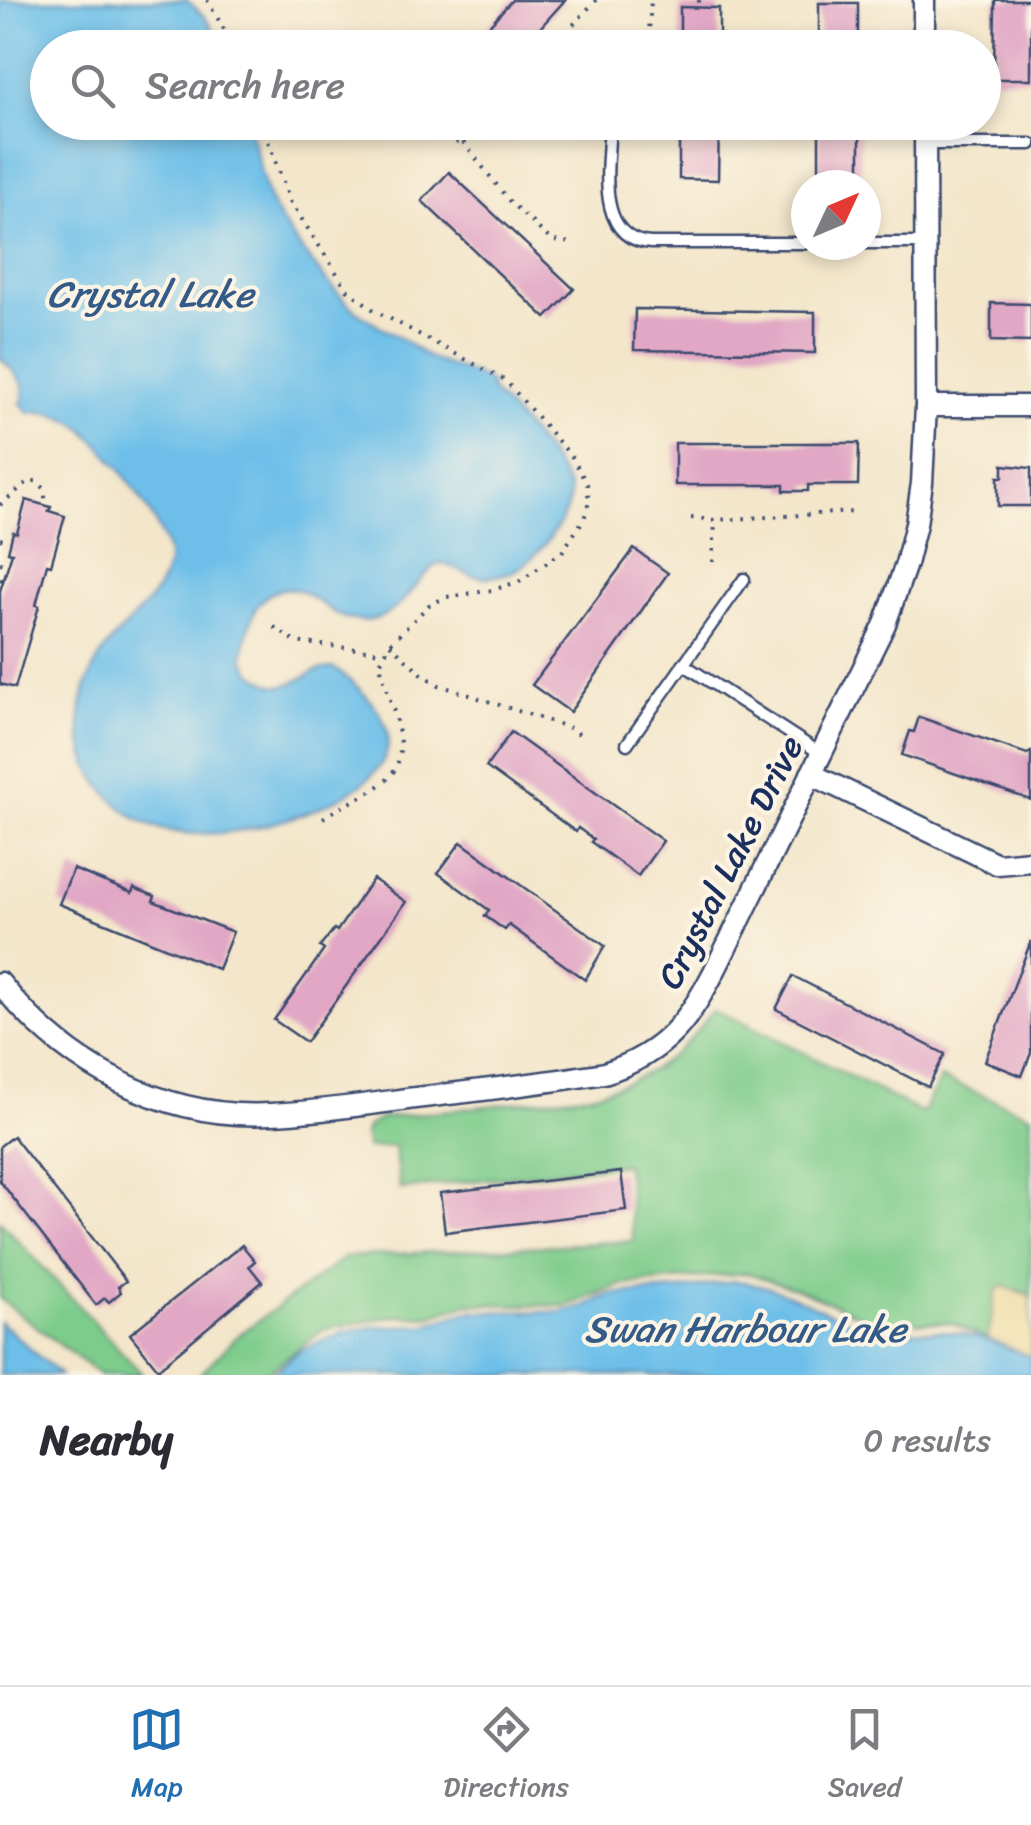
<!DOCTYPE html>
<html lang="en">
<head>
<meta charset="utf-8">
<style>
  :root { --surface:#fff; --page:#f7f7f7; --text:#2b2b33; --muted:#7c7c81; --line:#e1e1e2; --accent:#1f6fb2 }
  body { margin:0; font-family:Sriracha,sans-serif; background:var(--page); color:var(--text) }
  .compass { position:absolute; left:791px; top:170px; width:90px; height:90px; border-radius:50%; background:var(--surface); box-shadow:0 5px 15px #0003; rotate:46deg }
  .list { margin:0; padding:0; list-style:none }
  h2 { display:flex; justify-content:space-between; align-items:center; height:130px; margin:0; padding:0 40px; font-size:42px }
  h2 small { font-size:32px; font-weight:400; color:var(--muted) }
  .icon { flex:none; width:55px; height:55px; fill:none; stroke:currentColor; stroke-width:2; stroke-linecap:round; stroke-linejoin:round }
  .map { position:relative; flex:none; width:1031px; height:1375px; overflow:hidden }
  .search { position:absolute; background:var(--surface); box-shadow:0 5px 15px #0003; left:30px; right:30px; top:30px; height:110px; display:flex; align-items:center; gap:25px; box-sizing:border-box; padding:0 35px; border-radius:55px; color:var(--muted); font-size:38px }
  .sheet { height:310px; background:var(--surface) }
  nav { display:flex; justify-content:space-around; align-items:center; box-sizing:border-box; height:140px; border-top:2px solid var(--line); background:var(--surface); font-size:28px; color:var(--muted) }
  nav a { display:grid; justify-items:center; gap:5px }
  nav .on { color:var(--accent) }
  .map>svg:first-child { display:block }
</style>
</head>
<body>
<div class="map">
<svg width="1031" height="1375" viewBox="0 0 1031 1375">
  <rect width="100%" height="100%" fill="#fcf5e5"/>
  <filter id="ink" filterUnits="userSpaceOnUse"><feTurbulence type="fractalNoise" baseFrequency=".01" numOctaves="2"/><feDisplacementMap in="SourceGraphic" scale="20" xChannelSelector="R" yChannelSelector="G"/><feConvolveMatrix kernelMatrix="1 2 1 2 8 2 1 2 1" color-interpolation-filters="sRGB"/></filter>
  <filter id="wash" filterUnits="userSpaceOnUse"><feTurbulence type="fractalNoise" baseFrequency=".0048" numOctaves="4" result="noise"/><feDisplacementMap in="SourceGraphic" scale="40" xChannelSelector="R" yChannelSelector="G"/><feGaussianBlur stdDeviation="2.25" result="paint"/><feColorMatrix in="noise" values="0 0 0 0 0 0 0 0 0 0 0 0 0 0 0 0 0 1.4 0 .05"/><feComposite in="paint" operator="in"/></filter>
  <g filter="url(#wash)">
    <rect width="100%" height="100%" fill="#f3e6ca"/>
    <!-- green -->
    <g fill="#7dcc8b" stroke="#4c7e74" stroke-width="2.5">
      <path d="M716,1008L922,1113L941,1078L1031,1115V1297L1020,1290L997,1291L988,1339L951,1323L876,1322L797,1289L747,1273L621,1285L566,1306L467,1304L429,1317L395,1316L324,1329L264,1375H199L236,1337L346,1257L633,1241L626,1164L400,1189L394,1146L367,1148L364,1135L368,1126L382,1118L591,1094C653,1077 677,1058 716,1008Z"/>
      <polygon points="0,1221 143,1375 100,1375 0,1299"/>
    </g>
    <!-- sand -->
    <polygon fill="#eeda9e" stroke="#84847e" stroke-width="2.5" points="1003,1286 1031,1297 1031,1357 988,1339 996,1291"/>
    <!-- water -->
    <g fill="#6dbfe9" stroke="#4477a4" stroke-width="2.5">
      <path d="M0,0H187L205,17L225,47L48,48V122L248,123C256,147 260,173 268,197C278,223 335,295 358,312C376,326 398,335 416,349C438,367 472,368 491,384V390C516,418 552,453 568,487C577,508 542,551 525,564C518,571 500,576 490,577C469,579 457,566 439,563C414,579 406,610 375,619C332,631 314,583 283,589C250,596 249,629 243,657C249,670 253,674 265,681C292,697 307,666 334,668C415,727 403,774 313,810C264,829 194,846 143,822C126,814 109,797 98,782C70,742 78,686 106,648C127,620 161,599 168,563C173,533 104,443 79,426C66,417 45,409 29,413L21,403C31,386 13,370 0,358Z"/>
      <path d="M733,1281C783,1283 825,1317 872,1328C897,1334 924,1329 950,1332C979,1335 1004,1346 1031,1357V1375H271L299,1351L343,1332L369,1327L427,1325L468,1311L560,1312L582,1307L611,1294L678,1290Z"/>
      <polygon points="0,1322 60,1375 0,1375"/>
    </g>
    <g id="blocks">
      <!-- building -->
      <g fill="#e1a7c5">
        <polygon points="512,0 565,0 522,48 469,48"/>
        <polygon points="995,0 1031,0 1031,79 994,79"/>
        <rect x="819" y="3" width="39" height="45"/>
        <polygon points="680,7 719,8 719,48 680,48"/>
        <polygon points="679,122 719,122 718,180 679,179"/>
        <polygon points="819,122 860,122 860,185 834,185 834,181 819,181"/>
        <polygon points="449,172 574,289 546,318 422,201"/>
        <polygon points="991,303 1031,304 1031,342 991,341"/>
        <polygon points="635,309 815,312 815,353 634,350"/>
        <polygon points="675,443 859,443 858,485 808,485 808,491 784,491 784,485 675,485"/>
        <polygon points="1003,465 1031,468 1031,506 998,506 998,477 1003,477"/>
        <polygon points="26,500 51,507 49,511 65,516 51,565 47,564 36,605 39,606 15,688 0,684 0,591 12,553 8,552 13,532 17,533"/>
        <polygon points="634,549 668,573 570,712 532,685"/>
        <polygon points="919,717 1027,754 1031,752 1031,800 902,755 910,731 914,732"/>
        <polygon points="511,732 663,841 638,876 591,842 593,839 578,828 576,832 486,767"/>
        <polygon points="461,842 605,946 585,980 509,925 505,930 485,916 489,910 438,873"/>
        <polygon points="73,869 132,893 134,888 155,896 153,901 233,932 218,969 59,904"/>
        <polygon points="373,879 406,902 306,1042 274,1020 324,950 320,947 334,929 337,931"/>
        <polygon points="1031,941 1031,1053 1022,1076 985,1061"/>
        <polygon points="793,976 945,1054 928,1087 776,1009"/>
        <polygon points="13,1136 126,1281 118,1287 121,1292 109,1302 105,1298 96,1305 0,1181 0,1146"/>
        <polygon points="621,1172 626,1210 445,1232 440,1193"/>
        <polygon points="242,1245 255,1261 249,1266 262,1282 158,1369 130,1334"/>
      </g>
    </g>
  </g>
  <g filter="url(#ink)">
    <use href="#blocks" fill-opacity="0" stroke="#3b4a6e" stroke-width="2.5"/>
    <g fill="none" stroke-linecap="round" stroke-linejoin="round">
      <defs>
        <g id="lane">
          <path d="M610,122C609,163 593,239 651,243H806"/>
          <polyline points="925,144 1031,144"/>
          <polyline points="866,243 924,243"/>
          <polyline points="683,664 820,753"/>
          <polyline points="627,744 744,579"/>
        </g>
        <g id="street">
          <polyline points="924,0 924,48"/>
          <polyline points="926,406 1031,406"/>
          <polyline points="811,774 997,864 1031,861"/>
          <path d="M0,983C65,1065 163,1120 271,1114C316,1112 362,1105 407,1099C473,1091 539,1084 604,1073C667,1054 692,1017 720,960L885,624L906,564L916,524L922,483L926,406L925,122"/>
        </g>
      </defs>
      <!-- lane casing -->
      <use href="#lane" stroke="#3b4a6e" stroke-width="15"/>
      <!-- street casing -->
      <use href="#street" stroke="#3b4a6e" stroke-width="25"/>
      <!-- path -->
      <g stroke="#3b4a6e" stroke-width="4" stroke-dasharray="2.5 8" stroke-linecap="butt">
        <polyline points="207,0 235,48"/>
        <polyline points="699,0 699,7"/>
        <polyline points="561,38 569,48"/>
        <polyline points="552,48 596,0"/>
        <polyline points="648,48 651,0"/>
        <path d="M261,122L290,201L347,289L374,310L506,381L572,457L587,484L589,502L584,519L562,552L520,581L493,590L447,597L429,605L390,644L380,663C385,698 420,754 384,782C366,797 342,805 323,818"/>
        <path d="M433,122C438,137 449,142 463,142L482,122"/>
        <polyline points="463,142 510,202 552,241 572,243"/>
        <polyline points="0,505 29,481 36,481 44,488 46,506"/>
        <polyline points="691,518 715,520 853,512"/>
        <polyline points="0,539 11,542"/>
        <polyline points="713,562 715,520"/>
        <polyline points="0,563 9,565"/>
        <polyline points="0,579 4,581"/>
        <polyline points="274,627 295,642 383,652"/>
        <polyline points="390,644 422,674 439,685 570,728 585,738"/>
      </g>
      <!-- lane -->
      <use href="#lane" stroke="#fff" stroke-width="10"/>
      <!-- street -->
      <use href="#street" stroke="#fff" stroke-width="20"/>
    </g>
  </g>
  <g text-anchor="middle" dominant-baseline="central" stroke-width="8" stroke-linejoin="round" paint-order="stroke">
    <!-- street labels -->
    <g font-size="35" fill="#1b2f5e" stroke="#fcf5e5">
      <text transform="translate(730 862) rotate(-63)">Crystal Lake Drive</text>
    </g>
    <!-- water labels -->
    <g font-size="38" font-style="italic" fill="#345a88" stroke="#fcf5e5">
      <text x="150" y="294">Crystal Lake</text>
      <text x="745" y="1329">Swan Harbour Lake</text>
    </g>
  </g>
</svg>
<svg class="compass" viewBox="-18 -18 36 36"><path d="M0-13l5 13h-10z" fill="#e53935"/><path d="M0 13l5-13h-10z" fill="#7c7c81"/></svg>
<div class="search"><svg class="icon" aria-label="search" viewBox="0 0 24 24"><circle cx="10" cy="10" r="6"/><path d="M15 15l6 6"/></svg>Search here</div>
</div>
<section class="sheet">
<h2>Nearby<small>0 results</small></h2>
<ul class="list">
</ul>
</section>
<nav>
<a class="on"><svg class="icon" aria-label="map" viewBox="0 0 24 24"><path d="M3 6l6-2 6 2 6-2v14l-6 2-6-2-6 2zM9 4v14M15 6v14"/></svg>Map</a>
<a><svg class="icon" aria-label="directions" viewBox="0 0 24 24"><path d="M12 3l9 9-9 9-9-9zM9 14v-3h6M13 9l2 2-2 2"/></svg>Directions</a>
<a><svg class="icon" aria-label="saved" viewBox="0 0 24 24"><path d="M7 4h10v16l-5-4-5 4z"/></svg>Saved</a>
</nav>
</body>
</html>
